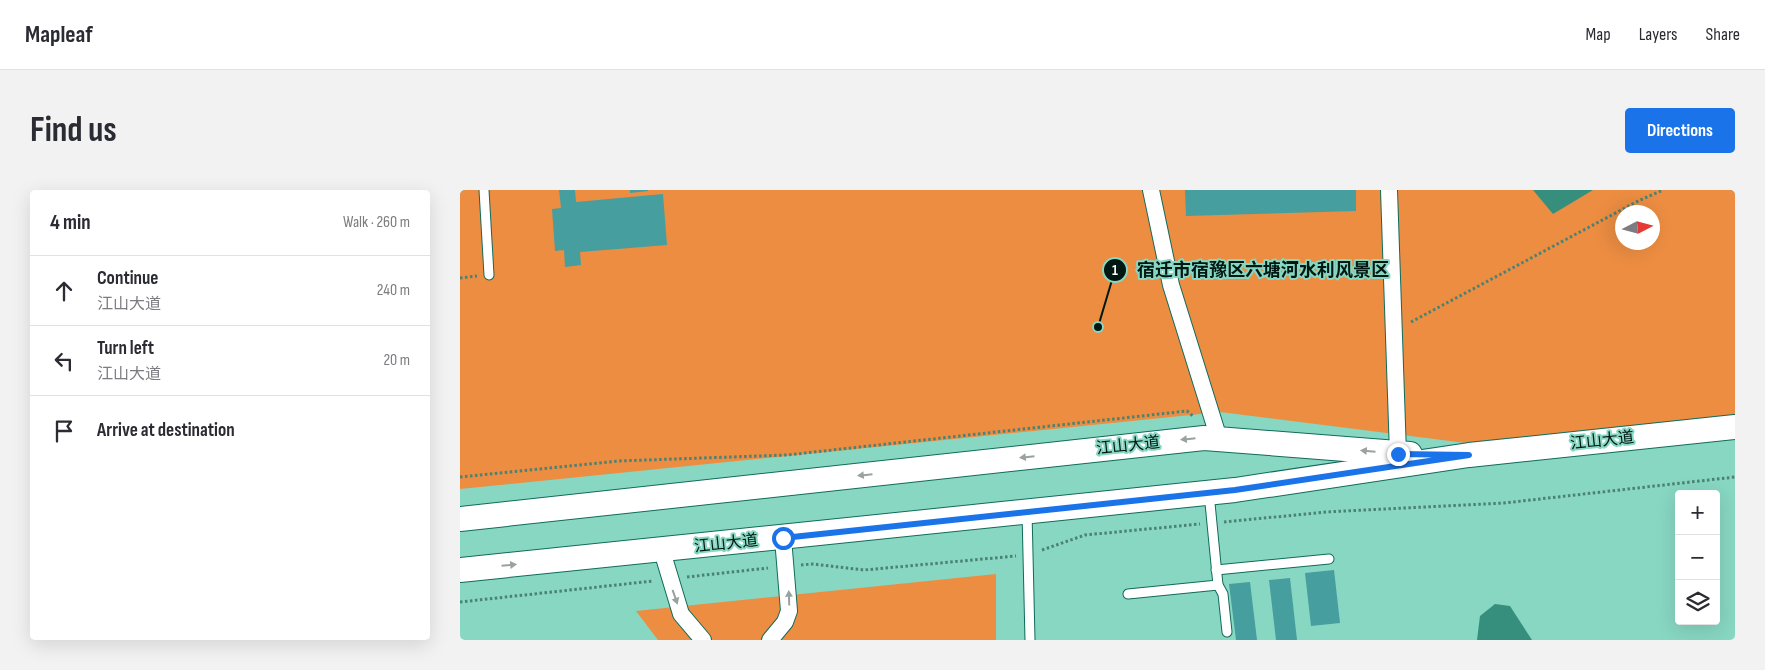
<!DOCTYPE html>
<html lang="en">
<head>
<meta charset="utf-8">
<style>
  :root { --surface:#fff; --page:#f2f2f3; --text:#2b2b33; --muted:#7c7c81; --line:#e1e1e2; --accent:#1a73e8 }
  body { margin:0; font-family:"Sofia Sans Condensed","Noto Sans SC",sans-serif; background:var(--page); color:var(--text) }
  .controls { position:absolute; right:15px; bottom:15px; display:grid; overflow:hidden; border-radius:5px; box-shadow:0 5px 20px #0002 }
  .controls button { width:45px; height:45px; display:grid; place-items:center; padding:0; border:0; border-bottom:1px solid var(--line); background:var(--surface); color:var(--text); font:25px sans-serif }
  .compass { position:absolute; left:1155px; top:15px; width:45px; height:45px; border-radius:50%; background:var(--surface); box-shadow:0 5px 20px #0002; rotate:84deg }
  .stop { position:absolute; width:15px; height:15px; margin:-11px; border:4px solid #1a73e8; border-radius:50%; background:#fff }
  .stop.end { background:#1a73e8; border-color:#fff; box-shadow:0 1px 5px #0008 }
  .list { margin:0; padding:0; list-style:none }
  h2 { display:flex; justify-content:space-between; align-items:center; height:65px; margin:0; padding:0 20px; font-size:21px }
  h2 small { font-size:16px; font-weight:400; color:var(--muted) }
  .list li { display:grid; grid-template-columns:32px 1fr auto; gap:15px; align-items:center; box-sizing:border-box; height:70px; padding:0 20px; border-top:1px solid var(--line) }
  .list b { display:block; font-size:19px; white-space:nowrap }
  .list p { margin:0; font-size:16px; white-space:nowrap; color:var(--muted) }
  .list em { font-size:16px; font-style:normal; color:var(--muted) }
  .icon { flex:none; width:28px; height:28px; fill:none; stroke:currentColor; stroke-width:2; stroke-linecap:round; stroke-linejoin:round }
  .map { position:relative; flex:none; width:1275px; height:450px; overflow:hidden; border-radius:5px }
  header { display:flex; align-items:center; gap:30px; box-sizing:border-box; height:70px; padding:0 25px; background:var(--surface); border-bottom:1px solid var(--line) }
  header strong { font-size:24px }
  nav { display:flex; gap:28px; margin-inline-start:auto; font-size:18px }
  .intro { display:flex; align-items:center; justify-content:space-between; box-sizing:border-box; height:120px; padding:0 30px }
  h1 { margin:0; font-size:35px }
  .button { padding:12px 22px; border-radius:5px; background:var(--accent); color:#fff; font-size:18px; font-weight:700 }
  main { display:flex; gap:30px; padding:0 30px }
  aside { flex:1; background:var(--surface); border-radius:5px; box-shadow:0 5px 20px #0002 }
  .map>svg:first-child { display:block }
</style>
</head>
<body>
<header>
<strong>Mapleaf</strong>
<nav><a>Map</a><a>Layers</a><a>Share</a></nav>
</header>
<div class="intro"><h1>Find us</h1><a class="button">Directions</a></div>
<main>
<aside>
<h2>4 min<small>Walk · 260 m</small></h2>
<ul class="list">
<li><svg class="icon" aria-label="ahead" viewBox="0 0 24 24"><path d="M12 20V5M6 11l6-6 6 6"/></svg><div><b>Continue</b><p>江山大道</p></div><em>240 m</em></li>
<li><svg class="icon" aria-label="left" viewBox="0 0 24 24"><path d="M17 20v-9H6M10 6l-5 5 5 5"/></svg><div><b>Turn left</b><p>江山大道</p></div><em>20 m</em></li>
<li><svg class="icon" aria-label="arrive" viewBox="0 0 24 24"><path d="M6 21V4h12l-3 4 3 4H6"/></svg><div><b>Arrive at destination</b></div></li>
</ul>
</aside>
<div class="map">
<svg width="1275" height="450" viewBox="0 0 1275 450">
  <rect width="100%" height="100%" fill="#87d7c2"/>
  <!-- green -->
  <g fill="#ec8d42" fill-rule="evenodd">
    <path d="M0,0H1275V225L1006,253L760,222L0,299ZM1162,22H1192V52H1162Z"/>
    <polygon points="536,384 536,450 198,450 176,421"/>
  </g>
  <!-- water -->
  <g fill="#358f7c">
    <polygon points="1073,0 1133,0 1093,24"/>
    <polygon points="1035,414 1050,416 1072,450 1017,450 1020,426"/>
  </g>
  <!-- building -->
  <g fill="#469e9f">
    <polygon points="99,0 115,0 116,12 203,4 207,55 120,62 121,75 105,77 104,60 95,61 92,19 101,18"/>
    <polygon points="170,0 188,0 188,1 170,3"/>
    <polygon points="725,0 896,0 896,21 726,26"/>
    <polygon points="874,380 880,433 851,436 845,383"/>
    <polygon points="830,388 837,450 816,450 809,390"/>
    <polygon points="790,392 797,450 776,450 769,394"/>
  </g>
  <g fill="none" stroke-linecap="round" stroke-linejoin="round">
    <defs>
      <g id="lane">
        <polyline points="24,0 29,85"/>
        <polyline points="567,322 570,450"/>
        <polyline points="756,380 869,369"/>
        <polyline points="758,395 763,404 767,442"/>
        <polyline points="668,404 758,395 749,303"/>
      </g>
      <g id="street">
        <polyline points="691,0 711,95 759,249"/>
        <polyline points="929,0 938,264"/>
        <polyline points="202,361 221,424 243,450"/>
        <polyline points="310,450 325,432 329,421 323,348"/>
      </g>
      <g id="secondary">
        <polyline points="0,329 744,248 950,264"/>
        <polyline points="0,380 775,300 1009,265 1275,237"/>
      </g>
    </defs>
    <!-- lane casing -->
    <use href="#lane" stroke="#116b5a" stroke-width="11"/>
    <!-- street casing -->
    <use href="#street" stroke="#116b5a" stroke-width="18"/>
    <!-- secondary casing -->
    <use href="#secondary" stroke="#116b5a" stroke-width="26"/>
    <!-- path -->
    <g stroke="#4c8274" stroke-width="3" stroke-dasharray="2.5 2.5" stroke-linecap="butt">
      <polyline points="0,88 17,86"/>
      <polyline points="951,132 1180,10 1203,0"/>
      <polyline points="0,287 158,271 327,265 727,221 734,227"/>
      <polyline points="764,332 866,322 1044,313 1275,287"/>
      <polyline points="582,360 625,345 740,334"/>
      <polyline points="341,375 353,374 404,380 556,366"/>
      <polyline points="227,387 308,378"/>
      <polyline points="0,412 193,391"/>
    </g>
    <!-- lane -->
    <use href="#lane" stroke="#fff" stroke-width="9"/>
    <!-- street -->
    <use href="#street" stroke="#fff" stroke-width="16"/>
    <!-- secondary -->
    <use href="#secondary" stroke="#fff" stroke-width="24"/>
  </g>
  <!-- one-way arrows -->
  <defs><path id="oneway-solid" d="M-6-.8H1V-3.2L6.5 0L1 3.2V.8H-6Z" transform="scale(1.25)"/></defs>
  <g fill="#99a2a0">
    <use href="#oneway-solid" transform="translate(728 249) rotate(174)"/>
    <use href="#oneway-solid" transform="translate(908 261) rotate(-175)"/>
    <use href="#oneway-solid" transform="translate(567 267) rotate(174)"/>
    <use href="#oneway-solid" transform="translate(405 285) rotate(174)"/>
    <use href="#oneway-solid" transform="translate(49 375) rotate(-5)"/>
    <use href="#oneway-solid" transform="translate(215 407) rotate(71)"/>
    <use href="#oneway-solid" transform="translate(329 408) rotate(-92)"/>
  </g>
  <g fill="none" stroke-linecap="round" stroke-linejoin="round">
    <!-- route -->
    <polyline stroke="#1a73e8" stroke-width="6" points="323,348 775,300 1009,265 938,264"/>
  </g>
  <g text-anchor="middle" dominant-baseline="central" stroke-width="4" stroke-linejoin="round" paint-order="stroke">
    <!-- street labels -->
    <g font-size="16" fill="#011712" stroke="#87d7c2">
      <text transform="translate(1142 251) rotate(-6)">江山大道</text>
      <text transform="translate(668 256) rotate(-6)">江山大道</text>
      <text transform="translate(266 354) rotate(-6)">江山大道</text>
    </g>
  </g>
  <!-- callouts -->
  <path fill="none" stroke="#011712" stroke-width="2" d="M638 137L655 80"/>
  <g fill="#011712" stroke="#87d7c2" stroke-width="2">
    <circle cx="638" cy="137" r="5"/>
    <circle cx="655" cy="80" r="12"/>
  </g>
  <g font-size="15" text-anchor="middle" font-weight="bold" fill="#fff">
    <text x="655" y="85">1</text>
  </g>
  <g font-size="18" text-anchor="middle" font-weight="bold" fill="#011712" stroke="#87d7c2" stroke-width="4" stroke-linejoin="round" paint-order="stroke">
    <text x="803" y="86">宿迁市宿豫区六塘河水利风景区</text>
  </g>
</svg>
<div class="controls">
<button>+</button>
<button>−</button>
<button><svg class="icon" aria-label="layers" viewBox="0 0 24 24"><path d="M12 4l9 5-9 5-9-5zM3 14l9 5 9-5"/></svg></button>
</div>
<svg class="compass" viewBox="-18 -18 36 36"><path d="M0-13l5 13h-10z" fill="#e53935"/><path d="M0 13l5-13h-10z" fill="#7c7c81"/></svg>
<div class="stop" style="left:323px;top:348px"></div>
<div class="stop end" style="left:938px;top:264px"></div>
</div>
</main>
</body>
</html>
